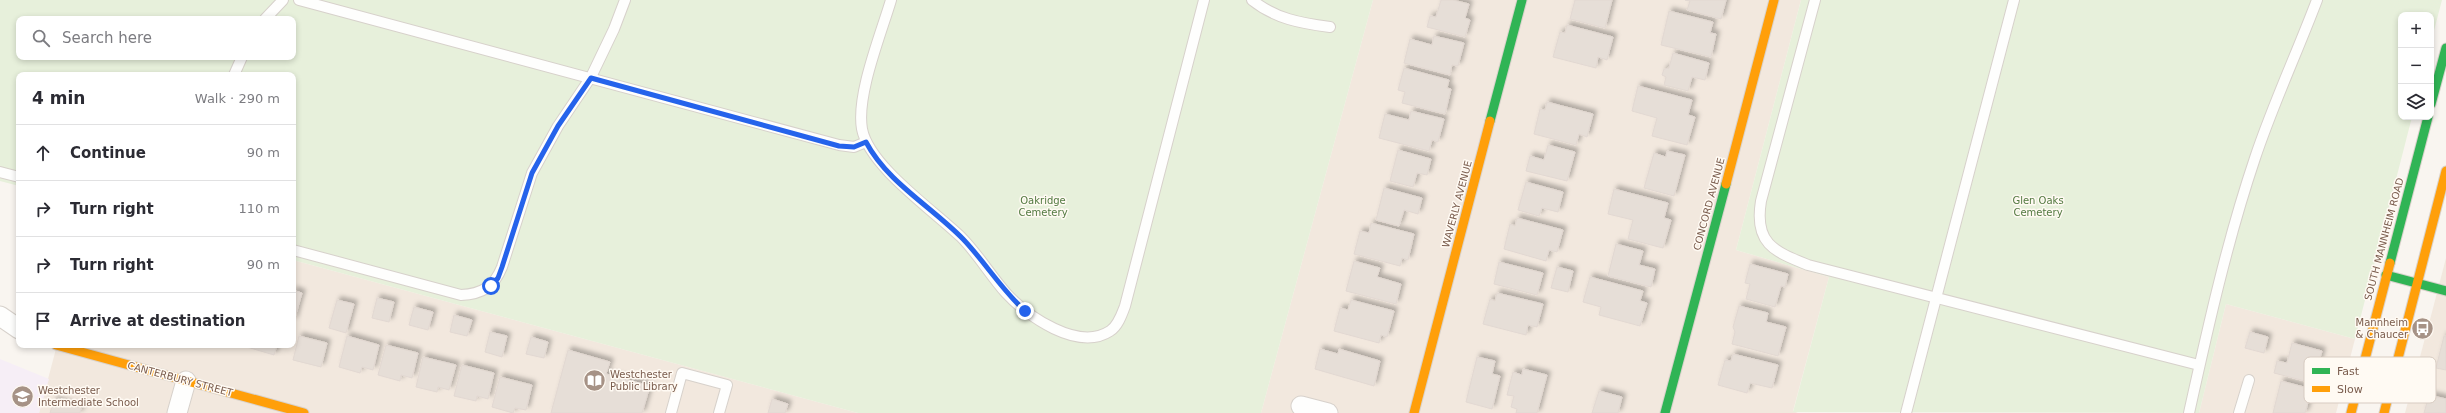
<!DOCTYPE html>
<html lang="en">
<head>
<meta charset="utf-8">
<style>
  :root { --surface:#fff; --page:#f7f7f7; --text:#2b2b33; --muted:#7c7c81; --line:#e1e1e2 }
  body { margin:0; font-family:"DejaVu Sans",sans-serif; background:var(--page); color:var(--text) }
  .controls { position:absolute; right:12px; top:12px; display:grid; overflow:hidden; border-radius:8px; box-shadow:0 2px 6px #0003 }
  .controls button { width:36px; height:36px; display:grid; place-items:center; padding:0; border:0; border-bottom:1px solid var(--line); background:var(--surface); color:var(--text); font:20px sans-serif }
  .stop { position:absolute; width:12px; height:12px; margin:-9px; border:3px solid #2563eb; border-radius:50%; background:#fff }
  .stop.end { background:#2563eb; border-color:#fff; box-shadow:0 1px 4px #0008 }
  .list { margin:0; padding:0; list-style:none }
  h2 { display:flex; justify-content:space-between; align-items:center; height:52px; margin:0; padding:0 16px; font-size:17px }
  h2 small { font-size:13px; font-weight:400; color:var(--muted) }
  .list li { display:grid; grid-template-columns:26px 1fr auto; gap:12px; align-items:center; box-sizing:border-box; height:56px; padding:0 16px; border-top:1px solid var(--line) }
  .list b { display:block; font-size:15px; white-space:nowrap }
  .list em { font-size:13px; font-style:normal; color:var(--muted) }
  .icon { flex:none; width:22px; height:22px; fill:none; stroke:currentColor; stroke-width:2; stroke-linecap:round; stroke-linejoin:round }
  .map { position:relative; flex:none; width:2446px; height:413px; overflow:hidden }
  .search { position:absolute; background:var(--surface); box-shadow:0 2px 6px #0003; left:16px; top:16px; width:280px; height:44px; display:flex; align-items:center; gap:10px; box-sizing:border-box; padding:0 14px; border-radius:8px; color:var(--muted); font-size:15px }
  .panel { position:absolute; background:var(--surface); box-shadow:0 2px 6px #0003; left:16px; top:72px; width:280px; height:276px; border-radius:8px }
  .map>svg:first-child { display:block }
</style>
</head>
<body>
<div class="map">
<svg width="2446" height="413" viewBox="0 0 2446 413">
  <defs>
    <filter id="shadow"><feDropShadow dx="3.5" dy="-3.5" stdDeviation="2" flood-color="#0004"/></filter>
  </defs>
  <rect width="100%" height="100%" fill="#f9f5f0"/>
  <!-- residential -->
  <g fill="#f2e8de">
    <polygon points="1373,0 1801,0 1736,250 1829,277 1793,411 1798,413 1261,413"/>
    <polygon points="2446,258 2446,413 2405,413 2432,312"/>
    <polygon points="293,260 858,413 39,413 57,345 293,345"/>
    <polygon points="2226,304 2355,339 2336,413 2199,413"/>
  </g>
  <!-- education -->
  <polygon fill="#f6eef6" points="0,359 49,379 39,413 0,413"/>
  <!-- green -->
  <g fill="#e7f0db" fill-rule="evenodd">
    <path d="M0,0H1373L1261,413H858L293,260V75H19V186L0,181ZM19,19H293V57H19Z"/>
    <polygon points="1801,0 2442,0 2431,42 2431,15 2401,15 2401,117 2412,117 2355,339 2226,304 2199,413 1793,412 1829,277 1736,250"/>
  </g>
  <!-- building -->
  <g fill="#e6ded7" stroke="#e2d8d2" filter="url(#shadow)">
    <polygon points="1441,0 1453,0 1469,4 1465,18 1470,20 1465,37 1427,27 1430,16 1436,17"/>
    <polygon points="1575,0 1612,0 1605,28 1570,19"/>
    <polygon points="1685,0 1726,0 1721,19 1687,10 1690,1"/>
    <polygon points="1669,11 1713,22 1710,33 1716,34 1711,57 1661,45"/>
    <polygon points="1567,25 1613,37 1607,60 1598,57 1596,68 1553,57 1560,32 1565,33"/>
    <polygon points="1434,36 1464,43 1458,66 1452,65 1450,75 1404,63 1410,39 1432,45"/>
    <polygon points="1673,53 1709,63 1705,80 1692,77 1688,91 1664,85 1666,77 1662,75 1664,69 1669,68"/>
    <polygon points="1404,68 1449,80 1447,88 1451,89 1445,114 1402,103 1405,92 1398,90"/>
    <polygon points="1638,86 1692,100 1688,115 1695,117 1687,145 1652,136 1657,118 1632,111"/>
    <polygon points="1547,102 1593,114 1587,137 1579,134 1576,145 1534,134 1540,109 1545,110"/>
    <polygon points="1411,111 1444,119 1438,142 1432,140 1429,151 1379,138 1385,114 1409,120"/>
    <polygon points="1548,145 1575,152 1567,181 1526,171 1530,156 1544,160"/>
    <polygon points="1398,150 1431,159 1427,175 1417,173 1413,187 1390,181"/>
    <polygon points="1667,151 1685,155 1674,196 1644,188 1654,153 1666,157"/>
    <polygon points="1526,182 1563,192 1558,212 1542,208 1539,216 1518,210"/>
    <polygon points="1384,188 1422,198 1418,214 1404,210 1399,226 1376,220"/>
    <polygon points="1614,189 1668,203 1664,218 1671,220 1663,248 1628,239 1633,220 1608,214"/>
    <polygon points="1517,218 1563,230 1557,252 1549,250 1546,261 1504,249 1510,224 1515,226"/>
    <polygon points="1371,223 1414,234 1408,260 1402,258 1400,266 1354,254 1360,231 1369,233"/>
    <polygon points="1616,244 1643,251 1639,265 1655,269 1651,287 1608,276"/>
    <polygon points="1354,261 1380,268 1377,277 1401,284 1396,304 1346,291"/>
    <polygon points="1499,262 1543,273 1537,295 1494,284"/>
    <polygon points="1750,264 1788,274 1785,287 1781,286 1775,307 1746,299 1750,284 1745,283"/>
    <polygon points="1557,267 1573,271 1568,292 1551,288"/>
    <polygon points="1590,277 1643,291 1640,301 1647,303 1640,326 1599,315 1601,307 1583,302"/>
    <polygon points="293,290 302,293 294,321 293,321"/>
    <polygon points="1497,293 1543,304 1537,327 1528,325 1526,335 1483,324 1490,299 1495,301"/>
    <polygon points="377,298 394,302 389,322 372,318"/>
    <polygon points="337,300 354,304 346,333 329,328"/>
    <polygon points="1351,300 1394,311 1387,337 1381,335 1379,343 1334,331 1340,308 1348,310"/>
    <polygon points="1739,306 1768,313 1766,322 1786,327 1778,356 1732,344 1735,332 1733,327"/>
    <polygon points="414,307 433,312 428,330 409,325"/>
    <polygon points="454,315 472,320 467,336 450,332"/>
    <polygon points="490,332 507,336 502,357 485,352"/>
    <polygon points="2250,332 2268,337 2264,353 2245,348"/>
    <polygon points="299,336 327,343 321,367 293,360"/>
    <polygon points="347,336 379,345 373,370 362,367 360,373 339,367"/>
    <polygon points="2444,336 2446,336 2446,370 2436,368"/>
    <polygon points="531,337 548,342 544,358 526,354"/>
    <polygon points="2292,343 2322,351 2313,383 2274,373 2277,361 2287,363"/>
    <polygon points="247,345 277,345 274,355 247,347"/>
    <polygon points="386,345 418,353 412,378 401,375 400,381 378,375"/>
    <polygon points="1320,349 1338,354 1339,349 1380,361 1374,386 1315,369"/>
    <polygon points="568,350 610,362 606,374 650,386 642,413 551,413"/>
    <polygon points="1733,354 1778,365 1772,388 1750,383 1747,393 1718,385 1725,360 1731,361"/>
    <polygon points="423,357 456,365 449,390 438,387 437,392 416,387"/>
    <polygon points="1477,357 1495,361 1492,374 1500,376 1492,409 1466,402"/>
    <polygon points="462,365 494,373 488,399 477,396 476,401 454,396"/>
    <polygon points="1523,369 1547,375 1537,413 1516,413 1517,409 1511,407 1514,396 1507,395 1513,372 1522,375"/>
    <polygon points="500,377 532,385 526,410 515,408 513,413 492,407"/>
    <polygon points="2281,381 2312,389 2305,413 2273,413"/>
    <polygon points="1599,391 1622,397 1618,413 1592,413"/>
    <polygon points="2429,395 2446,399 2446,413 2424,413"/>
    <polygon points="772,399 788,404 785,413 768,413"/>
    <polygon points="54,400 81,408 80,413 50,413"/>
  </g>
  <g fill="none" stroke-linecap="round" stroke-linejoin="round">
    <defs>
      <g id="lane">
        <polyline points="299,0 839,145 854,147 866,142"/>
        <path d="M891,0C881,34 856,95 862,129C869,166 933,210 961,237C978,254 990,275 1006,293C1027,316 1078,352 1110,331C1118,326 1122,314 1125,306L1204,0"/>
        <path d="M1252,0C1276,19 1300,23 1330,27"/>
        <path d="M1815,0L1761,201C1754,243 1773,251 1808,265L2199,365"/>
        <polyline points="265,19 283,0"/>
        <polyline points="234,75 242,57"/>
        <polyline points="0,172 19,177"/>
        <path d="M293,250L461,295C482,294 494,287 502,267L532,173L558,126L591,77L614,29L625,0"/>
        <polyline points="671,413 682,373 727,385 719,413"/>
        <polyline points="1906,413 2014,0"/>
        <path d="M2189,413C2208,327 2227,241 2255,158C2273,104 2297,53 2317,0"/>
        <polyline points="2239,413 2249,380"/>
      </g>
      <g id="street">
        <polyline points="0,316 19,329"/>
        <polyline points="1301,406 1328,413"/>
        <polyline points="177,413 186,381"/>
      </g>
      <g id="fast">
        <polyline points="2431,104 2446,48"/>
        <polyline points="1490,121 1522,0"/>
        <polyline points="2390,263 2428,117"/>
        <polyline points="2386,275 2446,291"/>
        <polyline points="1665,413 1726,184"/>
      </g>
      <g id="slow">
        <polyline points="1726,184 1774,0"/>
        <polyline points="56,345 304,413"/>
        <polyline points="1414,413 1490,121"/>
        <polyline points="2351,413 2390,263"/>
        <polyline points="2384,413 2446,171"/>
      </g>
    </defs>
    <!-- lane casing -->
    <use href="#lane" stroke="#d7d1cb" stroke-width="12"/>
    <!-- street casing -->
    <use href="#street" stroke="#d7d1cb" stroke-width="21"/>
    <!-- fast casing -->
    <use href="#fast" stroke="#d9d2cb" stroke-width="11"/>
    <!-- slow casing -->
    <use href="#slow" stroke="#d9d2cb" stroke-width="11"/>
    <!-- lane -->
    <use href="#lane" stroke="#fefefd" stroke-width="10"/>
    <!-- street -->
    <use href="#street" stroke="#fefefd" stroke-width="19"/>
    <!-- fast -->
    <use href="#fast" stroke="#30b455" stroke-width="9"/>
    <!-- slow -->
    <use href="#slow" stroke="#ff9f0a" stroke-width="9"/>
  </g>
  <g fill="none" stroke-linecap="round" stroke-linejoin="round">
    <!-- route -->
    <path stroke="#2563eb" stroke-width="5" d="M491,286L498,278L502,267L532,173L558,126L591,78L839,146L854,147L866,142C887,182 932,207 963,239C985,262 1001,289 1025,311"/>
  </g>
  <!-- icons -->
  <defs>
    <symbol id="bus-disc" viewBox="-11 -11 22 22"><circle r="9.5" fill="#a69286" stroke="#fffaf3"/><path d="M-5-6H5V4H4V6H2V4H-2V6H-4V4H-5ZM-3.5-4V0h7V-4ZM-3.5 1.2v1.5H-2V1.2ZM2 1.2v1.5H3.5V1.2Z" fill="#fff"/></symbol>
    <symbol id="library-disc" viewBox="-11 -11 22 22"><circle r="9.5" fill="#a69286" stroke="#fffaf3"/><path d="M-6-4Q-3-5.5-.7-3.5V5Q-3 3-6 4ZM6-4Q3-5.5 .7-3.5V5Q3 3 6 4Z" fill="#fff"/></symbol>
    <symbol id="school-disc" viewBox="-11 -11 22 22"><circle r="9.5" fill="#a69286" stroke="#fffaf3"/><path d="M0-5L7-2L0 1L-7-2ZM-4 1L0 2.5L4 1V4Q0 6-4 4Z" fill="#fff"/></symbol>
  </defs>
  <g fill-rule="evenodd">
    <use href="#bus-disc" x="2410" y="316" width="25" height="25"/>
    <use href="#library-disc" x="582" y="368" width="25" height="25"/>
    <use href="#school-disc" x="10" y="384" width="25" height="25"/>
  </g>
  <g text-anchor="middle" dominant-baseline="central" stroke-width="3" stroke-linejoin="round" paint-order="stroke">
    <!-- park labels -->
    <g font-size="10" fill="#537a41" stroke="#fffaf3">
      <text x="1043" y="200">Oakridge<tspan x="1043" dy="12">Cemetery</tspan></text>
      <text x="2038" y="200">Glen Oaks<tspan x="2038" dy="12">Cemetery</tspan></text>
    </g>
    <!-- street labels -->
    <g font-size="10" fill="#7a5c4d" stroke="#fffaf3">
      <text transform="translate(1457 204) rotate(-75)">WAVERLY AVENUE</text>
      <text transform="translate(1709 204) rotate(-75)">CONCORD AVENUE</text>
      <text transform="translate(2384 239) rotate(-75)">SOUTH MANNHEIM ROAD</text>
      <text transform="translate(180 379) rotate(15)">CANTERBURY STREET</text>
    </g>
    <!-- poi labels -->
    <g font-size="10" fill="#7a5c4d" stroke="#fffaf3" text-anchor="start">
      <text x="2408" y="322" text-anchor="end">Mannheim<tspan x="2408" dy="12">&amp; Chaucer</tspan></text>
      <text x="610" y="374">Westchester<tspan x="610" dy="12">Public Library</tspan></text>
      <text x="38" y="390">Westchester<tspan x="38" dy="12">Intermediate School</tspan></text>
    </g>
  </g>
  <!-- legend -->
  <rect x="2304" y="357" width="132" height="46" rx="6" fill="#fffaf3" stroke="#d7cbc1" stroke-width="1"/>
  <rect x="2312" y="368" width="18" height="6" fill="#30b455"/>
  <rect x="2312" y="386" width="18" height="6" fill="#ff9f0a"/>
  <g font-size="11" fill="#7a5c4d">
    <text x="2337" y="375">Fast</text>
    <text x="2337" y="393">Slow</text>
  </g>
</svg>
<div class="controls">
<button>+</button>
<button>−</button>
<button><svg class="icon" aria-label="layers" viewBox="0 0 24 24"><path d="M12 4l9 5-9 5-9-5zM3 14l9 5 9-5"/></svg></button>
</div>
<div class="stop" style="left:491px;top:286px"></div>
<div class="stop end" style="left:1025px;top:311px"></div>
<div class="search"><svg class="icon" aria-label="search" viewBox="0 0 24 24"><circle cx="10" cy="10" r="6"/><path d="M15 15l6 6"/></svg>Search here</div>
<section class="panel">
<h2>4 min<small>Walk · 290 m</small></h2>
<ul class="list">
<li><svg class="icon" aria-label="ahead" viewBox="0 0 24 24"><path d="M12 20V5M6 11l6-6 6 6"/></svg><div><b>Continue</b></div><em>90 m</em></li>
<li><svg class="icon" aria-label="right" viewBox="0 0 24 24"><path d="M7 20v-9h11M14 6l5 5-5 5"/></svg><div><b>Turn right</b></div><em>110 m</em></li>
<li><svg class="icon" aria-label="right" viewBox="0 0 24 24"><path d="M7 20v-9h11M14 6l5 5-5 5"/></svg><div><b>Turn right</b></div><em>90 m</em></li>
<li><svg class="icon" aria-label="arrive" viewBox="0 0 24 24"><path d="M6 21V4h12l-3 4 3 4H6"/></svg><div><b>Arrive at destination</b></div></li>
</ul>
</section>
</div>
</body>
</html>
